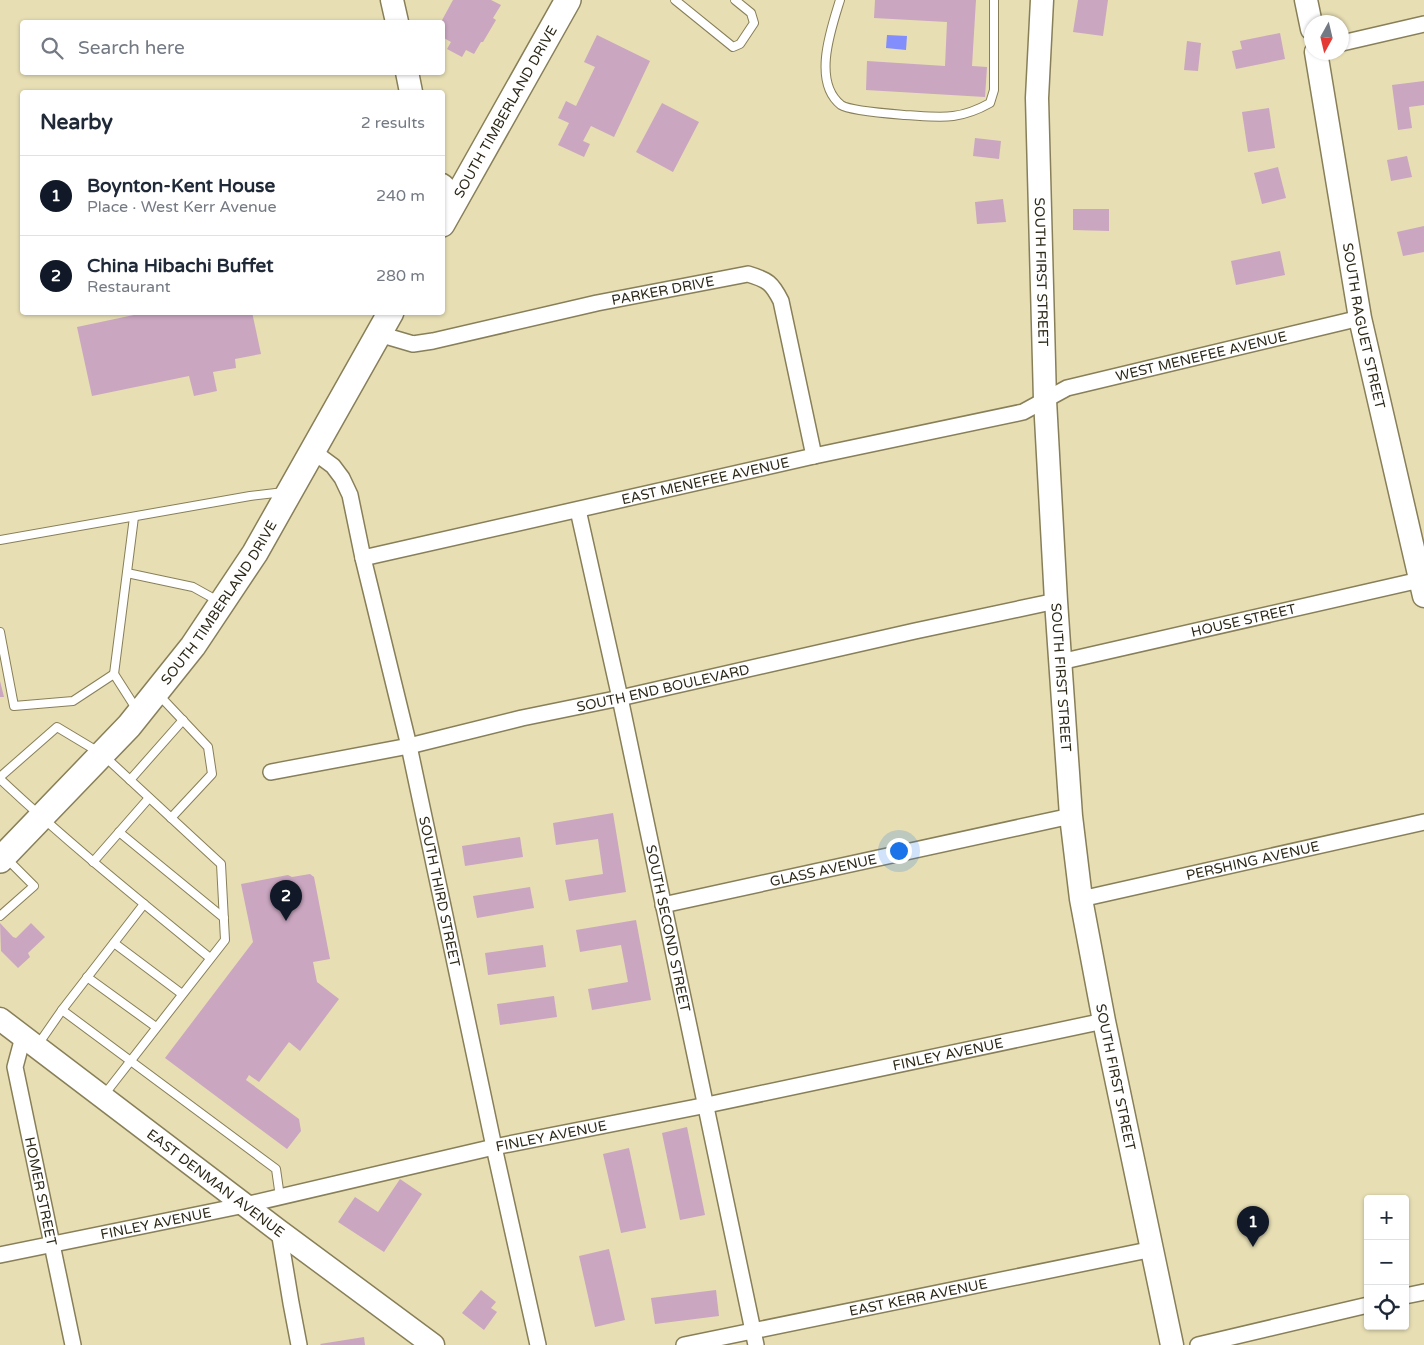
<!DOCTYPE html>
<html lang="en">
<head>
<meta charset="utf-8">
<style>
  :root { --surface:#fff; --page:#f6f6f7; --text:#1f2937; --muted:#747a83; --line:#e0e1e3; --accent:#111827 }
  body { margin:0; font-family:"Varela Round",sans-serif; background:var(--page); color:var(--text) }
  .controls { position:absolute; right:15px; bottom:15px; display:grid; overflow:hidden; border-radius:5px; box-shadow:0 1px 4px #0004 }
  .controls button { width:45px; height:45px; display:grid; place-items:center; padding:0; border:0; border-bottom:1px solid var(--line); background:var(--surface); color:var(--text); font:25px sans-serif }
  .compass { position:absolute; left:1304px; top:15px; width:45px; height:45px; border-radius:50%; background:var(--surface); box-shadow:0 1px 4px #0004; rotate:188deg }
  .you { position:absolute; left:898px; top:850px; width:18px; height:18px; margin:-12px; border:4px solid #fff; border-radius:50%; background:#1a73e8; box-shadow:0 0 0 8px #1a73e833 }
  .badge { display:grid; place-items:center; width:32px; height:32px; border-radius:50%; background:var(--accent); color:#fff; font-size:16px; font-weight:700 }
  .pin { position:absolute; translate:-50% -41px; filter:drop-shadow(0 1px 2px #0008) }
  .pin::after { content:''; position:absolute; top:26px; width:18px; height:15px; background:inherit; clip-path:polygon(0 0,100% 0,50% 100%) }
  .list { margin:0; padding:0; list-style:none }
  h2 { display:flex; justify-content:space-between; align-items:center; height:65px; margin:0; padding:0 20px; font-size:21px }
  h2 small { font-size:16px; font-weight:400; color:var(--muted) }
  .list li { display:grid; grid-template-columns:32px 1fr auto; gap:15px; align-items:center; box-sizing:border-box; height:80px; padding:0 20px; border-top:1px solid var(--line) }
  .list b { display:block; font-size:19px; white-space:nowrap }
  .list p { margin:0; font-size:16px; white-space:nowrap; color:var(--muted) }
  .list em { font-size:16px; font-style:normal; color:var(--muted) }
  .icon { flex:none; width:28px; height:28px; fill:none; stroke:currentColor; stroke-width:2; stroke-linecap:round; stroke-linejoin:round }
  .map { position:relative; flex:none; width:1424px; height:1345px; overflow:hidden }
  .search { position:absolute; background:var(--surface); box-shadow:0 1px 4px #0004; left:20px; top:20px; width:425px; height:55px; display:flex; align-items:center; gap:12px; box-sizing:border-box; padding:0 18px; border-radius:5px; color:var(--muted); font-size:19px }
  .panel { position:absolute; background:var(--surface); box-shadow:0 1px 4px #0004; left:20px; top:90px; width:425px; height:225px; border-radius:5px }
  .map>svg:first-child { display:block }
</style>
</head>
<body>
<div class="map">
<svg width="1424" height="1345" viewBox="0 0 1424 1345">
  <rect width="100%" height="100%" fill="#e7deb4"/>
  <!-- water -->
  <polygon fill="#828efb" points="887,35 907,36 906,50 886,48"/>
  <!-- building -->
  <g fill="#caa6c0">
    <polygon points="453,0 491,0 501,5 493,18 496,20 483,42 481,42 474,54 466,50 462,57 447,49 451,42 442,37 442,22 441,22"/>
    <polygon points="875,0 976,0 972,66 987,67 985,97 866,90 867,61 945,66 947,22 874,18"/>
    <polygon points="1078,0 1108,0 1103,36 1073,32"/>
    <polygon points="1280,33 1285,59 1236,69 1232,51 1242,49 1240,41"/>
    <polygon points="597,35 650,61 614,137 591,126 583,141 590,144 584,157 558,145 569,123 558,118 566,101 576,106 595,67 584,62"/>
    <polygon points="1187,41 1201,43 1198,71 1184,70"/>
    <polygon points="1424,81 1424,105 1409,107 1412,128 1398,130 1392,85"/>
    <polygon points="662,103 699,122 673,172 636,152"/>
    <polygon points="1269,108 1275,148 1248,152 1242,112"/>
    <polygon points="975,138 1001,141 999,159 973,156"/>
    <polygon points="1407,156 1412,177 1391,181 1387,160"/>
    <polygon points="1278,167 1286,198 1262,204 1254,173"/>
    <polygon points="1003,199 1006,222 977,224 975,202"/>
    <polygon points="1073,209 1109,209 1109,231 1073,230"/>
    <polygon points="1424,226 1424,252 1403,256 1397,232"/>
    <polygon points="1280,251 1285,275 1236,285 1231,261"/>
    <polygon points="148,312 252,312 261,354 235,359 236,368 213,372 217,391 194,396 189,376 92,396 77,327"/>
    <polygon points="0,681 4,697 0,697"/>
    <polygon points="613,813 626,892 569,901 565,880 603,874 598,839 556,845 553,823"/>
    <polygon points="520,837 523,857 465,866 462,846"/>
    <polygon points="310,874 314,877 330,959 313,962 317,982 339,999 300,1051 289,1042 259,1082 249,1075 246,1080 299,1119 301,1131 287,1149 165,1058 253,942 241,884 288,875 292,877"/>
    <polygon points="530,887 534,908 477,918 473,896"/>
    <polygon points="636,920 651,1000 592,1010 588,989 628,982 621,945 580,952 576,930"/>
    <polygon points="0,923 13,937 16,938 31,923 45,937 28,953 30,957 18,968 1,951"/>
    <polygon points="543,945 546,967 488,975 485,953"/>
    <polygon points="554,996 557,1017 500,1025 497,1004"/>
    <polygon points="687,1127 705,1215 680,1220 662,1133"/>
    <polygon points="629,1148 646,1228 621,1233 603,1154"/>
    <polygon points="400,1179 422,1194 384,1252 338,1222 355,1197 378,1212"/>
    <polygon points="609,1249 625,1320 595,1327 579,1256"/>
    <polygon points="481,1290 496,1302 491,1308 497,1312 484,1330 462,1313"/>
    <polygon points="716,1290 719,1316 655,1324 651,1298"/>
    <polygon points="364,1337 365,1345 321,1345 320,1344"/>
  </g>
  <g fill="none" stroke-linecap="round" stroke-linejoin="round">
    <defs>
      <g id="lane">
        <polyline points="675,0 733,47 740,44 754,23 751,13 735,0"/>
        <path d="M840,0C831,29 812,82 841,105C850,111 893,114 905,115C940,117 958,121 990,103L994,90V0"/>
        <polyline points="0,540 250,496 284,492"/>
        <polyline points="127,573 193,587 220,602"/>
        <polyline points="0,632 14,706 73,701 114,674 137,710"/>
        <polyline points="114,674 134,517"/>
        <polyline points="158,694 208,747 212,774 171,818"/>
        <polyline points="0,777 57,727 102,754 221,864 225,940 104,1095"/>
        <path d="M0,779C67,842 139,900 210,958"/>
        <polyline points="130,780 183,720"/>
        <polyline points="119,832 224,918"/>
        <polyline points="93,862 149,798"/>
        <polyline points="0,916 34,886 6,858"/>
        <polyline points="114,943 182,994"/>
        <polyline points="87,977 156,1027"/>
        <polyline points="62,1010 144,904"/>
        <polyline points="37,1046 62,1010 276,1169 280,1197"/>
      </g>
      <g id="street">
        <polyline points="1342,43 1424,24"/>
        <path id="s1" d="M379,334L413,344L433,341L597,303L748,274C768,280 772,283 781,301L814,456"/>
        <path id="s2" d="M314,452L333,466L342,478L350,495L363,558L409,746L494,1147L538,1345"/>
        <path id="s3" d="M578,510L620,698L756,1345"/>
        <path id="s4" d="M363,558L814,456L1023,412L1067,388L1360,318"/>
        <path id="s5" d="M1060,662L1424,579"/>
        <path id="s6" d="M271,772L409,746L522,718L620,698L915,631L1056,601"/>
        <path id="s7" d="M1081,899L1424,822"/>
        <path id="s8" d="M663,905L1071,816"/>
        <path id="s9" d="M23,1037L15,1067L73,1345"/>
        <polyline points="279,1231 291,1303 299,1345"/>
        <path id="s10" d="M0,1255L245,1205L494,1147L707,1105L1104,1021"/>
        <polyline points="1405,1296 1424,1292"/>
        <path id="s11" d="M684,1345L1153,1249"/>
        <polyline points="1198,1345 1368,1305"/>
      </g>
      <g id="secondary">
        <polyline points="392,0 397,22"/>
        <path id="s12" d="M1042,0L1037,98L1045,400L1056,601L1071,816L1081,899L1104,1021L1172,1345"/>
        <polyline points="1306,0 1312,29"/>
        <path id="s13" d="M1316,52L1360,318L1424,596"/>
        <polyline points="407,72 411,92"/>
        <polyline points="442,185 457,199"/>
        <path id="s14" d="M0,1019L279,1231L433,1345"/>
      </g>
      <g id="primary">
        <path id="s15" d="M442,224L568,0"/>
        <path id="s16" d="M0,860L129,726L193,646L255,553L391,312"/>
      </g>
    </defs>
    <!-- lane casing -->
    <use href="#lane" stroke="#887f58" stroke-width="10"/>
    <!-- street casing -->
    <use href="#street" stroke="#887f58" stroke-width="18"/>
    <!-- secondary casing -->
    <use href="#secondary" stroke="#887f58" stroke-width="25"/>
    <!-- primary casing -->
    <use href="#primary" stroke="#887f58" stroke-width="28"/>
    <!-- lane -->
    <use href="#lane" stroke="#fff" stroke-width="8"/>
    <!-- street -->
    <use href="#street" stroke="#fff" stroke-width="15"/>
    <!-- secondary -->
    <use href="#secondary" stroke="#fff" stroke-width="22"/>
    <!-- primary -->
    <use href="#primary" stroke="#fff" stroke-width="25"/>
  </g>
  <g text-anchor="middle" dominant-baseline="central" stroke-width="5" stroke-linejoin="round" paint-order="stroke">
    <!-- street labels -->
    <g font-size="14" fill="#2d2919" stroke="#fffefa">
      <text stroke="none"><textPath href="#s15" startOffset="129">SOUTH TIMBERLAND DRIVE</textPath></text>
      <text stroke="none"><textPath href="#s12" startOffset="272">SOUTH FIRST STREET</textPath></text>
      <text stroke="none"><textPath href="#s1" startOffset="291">PARKER DRIVE</textPath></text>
      <text stroke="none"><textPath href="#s13" startOffset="278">SOUTH RAGUET STREET</textPath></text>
      <text stroke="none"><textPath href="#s4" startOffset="864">WEST MENEFEE AVENUE</textPath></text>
      <text stroke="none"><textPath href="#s4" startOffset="351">EAST MENEFEE AVENUE</textPath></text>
      <text stroke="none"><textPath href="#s16" startOffset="339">SOUTH TIMBERLAND DRIVE</textPath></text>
      <text stroke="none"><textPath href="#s5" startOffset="188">HOUSE STREET</textPath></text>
      <text stroke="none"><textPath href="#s12" startOffset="678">SOUTH FIRST STREET</textPath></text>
      <text stroke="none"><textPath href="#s6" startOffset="401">SOUTH END BOULEVARD</textPath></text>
      <text stroke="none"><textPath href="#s7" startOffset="176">PERSHING AVENUE</textPath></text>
      <text stroke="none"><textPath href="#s8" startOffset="164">GLASS AVENUE</textPath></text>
      <text stroke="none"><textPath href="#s2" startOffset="464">SOUTH THIRD STREET</textPath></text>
      <text stroke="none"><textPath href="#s3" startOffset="428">SOUTH SECOND STREET</textPath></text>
      <text stroke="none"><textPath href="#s10" startOffset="969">FINLEY AVENUE</textPath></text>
      <text stroke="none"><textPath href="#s12" startOffset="1082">SOUTH FIRST STREET</textPath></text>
      <text stroke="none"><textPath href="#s10" startOffset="564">FINLEY AVENUE</textPath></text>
      <text stroke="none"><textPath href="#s14" startOffset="271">EAST DENMAN AVENUE</textPath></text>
      <text stroke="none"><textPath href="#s9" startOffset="158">HOMER STREET</textPath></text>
      <text stroke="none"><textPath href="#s10" startOffset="159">FINLEY AVENUE</textPath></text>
      <text stroke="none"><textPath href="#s11" startOffset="239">EAST KERR AVENUE</textPath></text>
    </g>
  </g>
</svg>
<div class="controls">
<button>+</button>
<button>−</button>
<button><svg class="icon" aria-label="locate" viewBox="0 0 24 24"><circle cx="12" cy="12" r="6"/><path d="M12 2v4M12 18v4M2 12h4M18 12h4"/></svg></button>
</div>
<svg class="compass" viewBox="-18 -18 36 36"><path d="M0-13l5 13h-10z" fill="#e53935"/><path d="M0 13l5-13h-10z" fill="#747a83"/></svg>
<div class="you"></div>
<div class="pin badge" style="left:1253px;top:1247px">1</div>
<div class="pin badge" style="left:286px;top:921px">2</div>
<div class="search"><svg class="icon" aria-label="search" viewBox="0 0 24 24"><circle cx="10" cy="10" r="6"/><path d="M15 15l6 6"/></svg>Search here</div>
<section class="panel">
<h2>Nearby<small>2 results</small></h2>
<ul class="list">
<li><span class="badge">1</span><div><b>Boynton-Kent House</b><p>Place · West Kerr Avenue</p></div><em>240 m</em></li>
<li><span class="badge">2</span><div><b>China Hibachi Buffet</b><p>Restaurant</p></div><em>280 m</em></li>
</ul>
</section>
</div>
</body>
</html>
